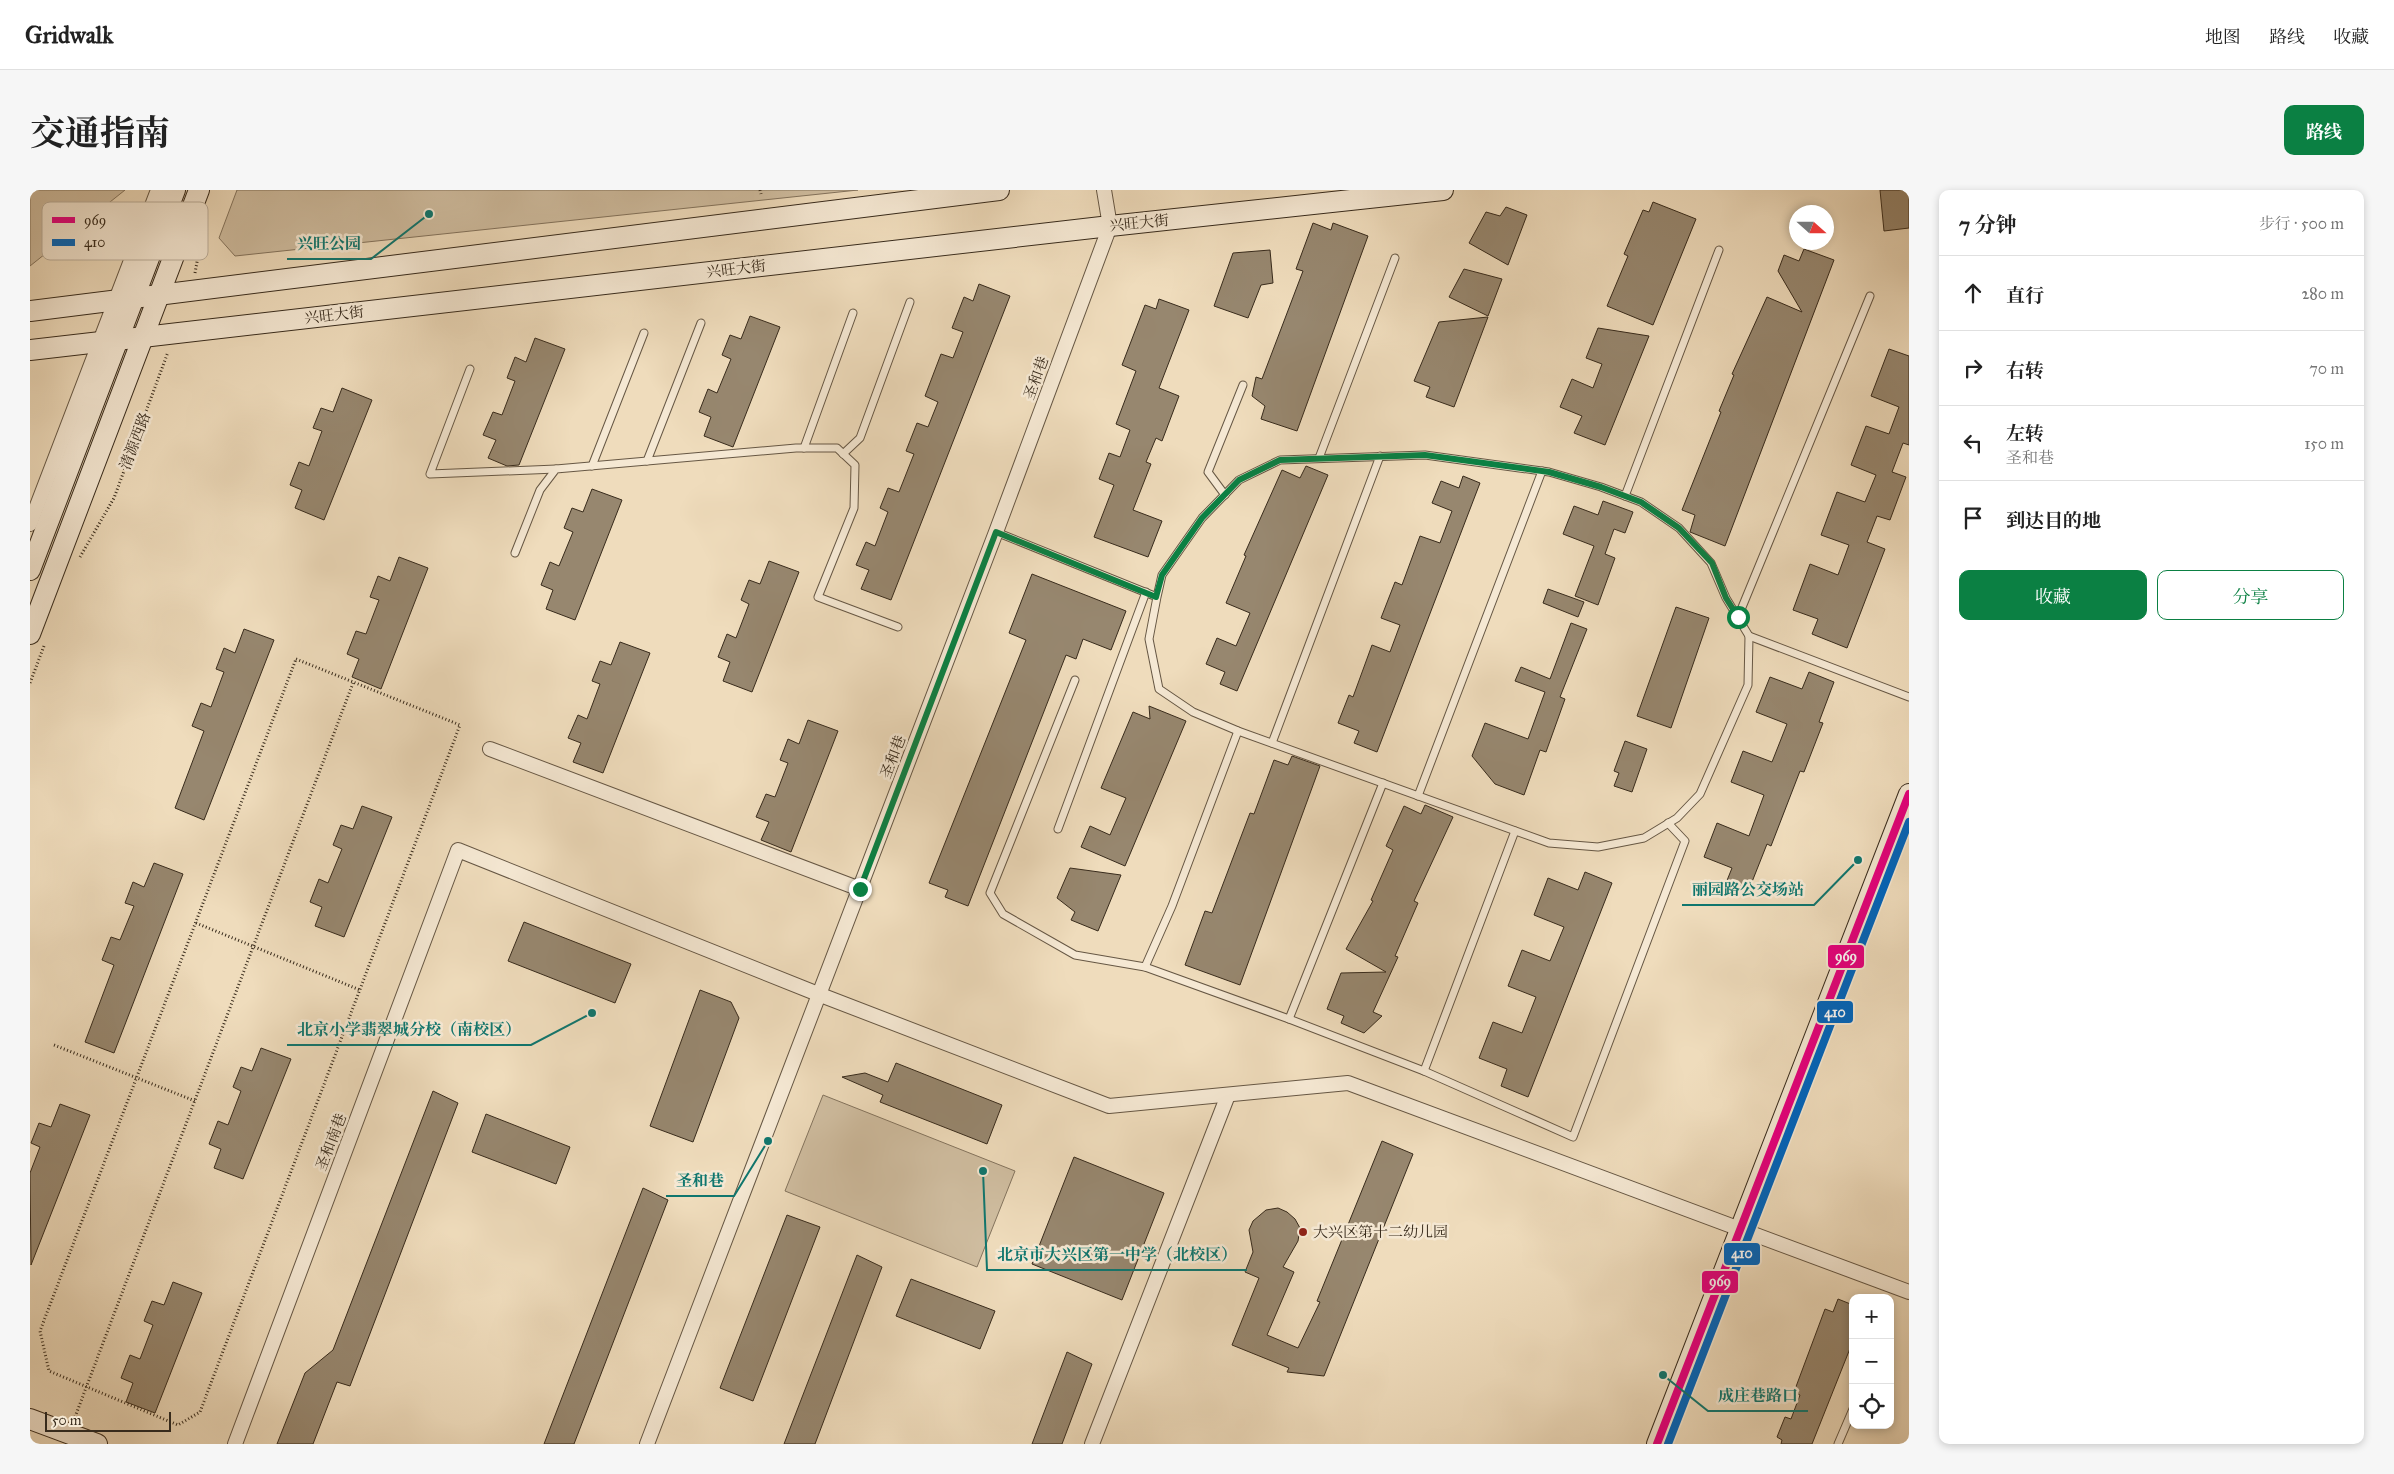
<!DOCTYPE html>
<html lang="zh">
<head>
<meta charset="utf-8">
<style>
  :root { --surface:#fff; --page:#f6f6f6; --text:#222; --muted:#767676; --line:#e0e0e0; --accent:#0b8043 }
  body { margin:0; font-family:"IM FELL Great Primer","Noto Serif SC",serif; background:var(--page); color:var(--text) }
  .controls { position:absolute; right:15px; bottom:15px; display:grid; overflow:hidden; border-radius:10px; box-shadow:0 2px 8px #0003 }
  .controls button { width:45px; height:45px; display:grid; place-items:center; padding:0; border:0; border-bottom:1px solid var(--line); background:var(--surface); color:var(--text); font:25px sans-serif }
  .compass { position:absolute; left:1759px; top:15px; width:45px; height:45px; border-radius:50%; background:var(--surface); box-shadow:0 2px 8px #0003; rotate:111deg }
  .scale { position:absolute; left:15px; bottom:12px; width:126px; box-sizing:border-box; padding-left:5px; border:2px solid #382b1c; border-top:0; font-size:14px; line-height:18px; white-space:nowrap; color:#382b1c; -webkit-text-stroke:4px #f5e8d3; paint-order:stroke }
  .stop { position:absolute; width:15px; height:15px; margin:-11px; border:4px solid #0b8043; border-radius:50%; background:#fff }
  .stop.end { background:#0b8043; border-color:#fff; box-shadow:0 1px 5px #0008 }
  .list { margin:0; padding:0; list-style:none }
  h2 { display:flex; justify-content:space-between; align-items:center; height:65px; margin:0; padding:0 20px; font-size:21px }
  h2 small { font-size:16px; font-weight:400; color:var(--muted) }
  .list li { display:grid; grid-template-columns:32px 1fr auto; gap:15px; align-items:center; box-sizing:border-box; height:75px; padding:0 20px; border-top:1px solid var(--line) }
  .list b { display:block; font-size:19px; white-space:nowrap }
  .list p { margin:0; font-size:16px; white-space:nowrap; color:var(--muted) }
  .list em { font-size:16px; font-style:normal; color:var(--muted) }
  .actions { display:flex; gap:10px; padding:15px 20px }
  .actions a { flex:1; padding:11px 0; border:1px solid var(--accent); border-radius:10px; text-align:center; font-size:18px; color:var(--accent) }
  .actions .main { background:var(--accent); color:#fff }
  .icon { flex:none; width:28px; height:28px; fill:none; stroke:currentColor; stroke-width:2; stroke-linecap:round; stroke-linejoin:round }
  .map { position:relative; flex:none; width:1879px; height:1254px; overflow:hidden; border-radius:10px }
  header { display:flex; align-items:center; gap:30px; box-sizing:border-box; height:70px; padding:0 25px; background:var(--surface); border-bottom:1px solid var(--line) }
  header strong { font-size:24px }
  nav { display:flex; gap:28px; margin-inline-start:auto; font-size:18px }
  .intro { display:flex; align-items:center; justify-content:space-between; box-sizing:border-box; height:120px; padding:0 30px }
  h1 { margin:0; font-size:35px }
  .button { padding:12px 22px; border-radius:10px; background:var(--accent); color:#fff; font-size:18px; font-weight:700 }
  main { display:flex; gap:30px; padding:0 30px }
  aside { flex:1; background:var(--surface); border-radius:10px; box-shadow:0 2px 8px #0003 }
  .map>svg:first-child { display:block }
</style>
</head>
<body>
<header>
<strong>Gridwalk</strong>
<nav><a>地图</a><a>路线</a><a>收藏</a></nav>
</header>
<div class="intro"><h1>交通指南</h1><a class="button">路线</a></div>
<main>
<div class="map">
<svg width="1879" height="1254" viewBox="0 0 1879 1254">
  <rect width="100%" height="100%" fill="#efdcbc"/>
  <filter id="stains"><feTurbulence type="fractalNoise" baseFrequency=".004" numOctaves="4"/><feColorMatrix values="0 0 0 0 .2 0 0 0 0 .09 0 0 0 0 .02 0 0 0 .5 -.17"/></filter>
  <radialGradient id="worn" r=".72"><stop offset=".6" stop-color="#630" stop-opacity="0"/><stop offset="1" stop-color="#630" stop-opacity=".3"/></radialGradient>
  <!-- green -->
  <g fill="#d0bea1" stroke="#84745e">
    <polygon points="0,0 95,0 0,76"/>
    <polygon points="207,0 828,0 205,66 189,48"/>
    <polygon points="793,905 985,981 947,1077 755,1001"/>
  </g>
  <!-- building -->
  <g fill="#97876f" stroke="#382b1c">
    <polygon points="1850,0 1879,0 1879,38 1854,41"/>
    <polygon points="1623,12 1666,29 1623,135 1577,116 1598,66 1594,64 1613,20 1619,22"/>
    <polygon points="1476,17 1497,25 1478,75 1439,53 1456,22 1470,26"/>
    <polygon points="1283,33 1301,40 1303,33 1338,46 1267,241 1231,229 1235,216 1222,206 1226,187 1232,189 1273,81 1266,79"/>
    <polygon points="1774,59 1804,70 1695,356 1660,342 1665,325 1652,320 1691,222 1689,221 1704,185 1702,184 1737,107 1772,122 1748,81 1754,65 1769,71"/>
    <polygon points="1240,60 1243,93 1231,95 1218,128 1184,116 1203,63"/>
    <polygon points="1434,79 1472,89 1458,126 1419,107"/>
    <polygon points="949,94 980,106 861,410 831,399 839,380 826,375 836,352 845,356 858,322 850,318 858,298 869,302 884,264 876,261 887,233 898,237 908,212 895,206 911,164 923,168 933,142 922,138 934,107 943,111"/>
    <polygon points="1129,109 1159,120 1129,198 1149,206 1132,251 1126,248 1116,272 1121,274 1103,320 1132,331 1118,367 1064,347 1084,295 1069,289 1079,263 1090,267 1100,240 1086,234 1106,181 1092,175 1115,115 1126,119"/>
    <polygon points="720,126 750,137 703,257 674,246 681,227 669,222 678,199 687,203 701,169 692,165 700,145 711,149"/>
    <polygon points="1458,127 1424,217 1396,207 1400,197 1384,191 1409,132"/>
    <polygon points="1568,138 1619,146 1575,255 1544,243 1552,226 1530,217 1542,189 1563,198 1572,174 1556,168"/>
    <polygon points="505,148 535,159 489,275 477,276 458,268 466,250 453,245 463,222 472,225 485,191 477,188 485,167 496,172"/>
    <polygon points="1859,159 1879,166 1879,255 1873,253 1862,282 1876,287 1860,330 1847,326 1837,352 1855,359 1817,458 1782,444 1788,429 1763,420 1780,374 1808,385 1819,355 1791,345 1807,302 1835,312 1846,285 1821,275 1836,236 1859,244 1869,217 1841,206"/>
    <polygon points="312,198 342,210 294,330 265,318 272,300 260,295 269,272 279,276 292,241 283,238 291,218 303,222"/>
    <polygon points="1276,276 1298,285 1207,501 1190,494 1195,482 1176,474 1187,448 1206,456 1220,423 1196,413 1216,366 1214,365 1252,280 1270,288"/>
    <polygon points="1433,286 1450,293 1347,562 1324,553 1329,541 1308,533 1319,505 1323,507 1342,455 1360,462 1370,435 1351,428 1365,392 1372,395 1390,346 1410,353 1422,321 1402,313 1411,291 1429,298"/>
    <polygon points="562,299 592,310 545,430 516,419 523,400 511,395 520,372 529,376 543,342 534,338 542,318 553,322"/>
    <polygon points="1573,311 1603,322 1595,343 1584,339 1575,364 1585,368 1568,415 1545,406 1564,356 1533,344 1544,316 1568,325"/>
    <polygon points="369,367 398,378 351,499 322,487 329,469 317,464 326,441 336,444 349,410 340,407 348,386 360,391"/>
    <polygon points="739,371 769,382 722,502 693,491 700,472 688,467 697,444 706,448 719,414 711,410 719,390 730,394"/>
    <polygon points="1002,384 1096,421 1081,460 1053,449 1046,469 1036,465 938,716 915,707 918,700 899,693 996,450 979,443"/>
    <polygon points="1518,399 1554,412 1548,427 1513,413"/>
    <polygon points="1646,417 1679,428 1641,538 1607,526"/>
    <polygon points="1541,433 1557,439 1530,507 1535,509 1516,562 1510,560 1494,605 1465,594 1442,566 1455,533 1498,549 1515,502 1485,491 1491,477 1520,489"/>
    <polygon points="214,439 244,450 174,630 145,618 174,541 162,536 171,513 181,517 194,482 186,479 194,458 205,463"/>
    <polygon points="590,452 620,463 573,583 543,572 551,553 538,548 548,525 557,529 570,494 562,491 570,471 581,475"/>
    <polygon points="1779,482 1804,492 1789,532 1793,533 1774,582 1770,581 1741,656 1737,654 1718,702 1696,693 1702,678 1674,667 1687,633 1719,646 1734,605 1701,592 1713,561 1742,572 1757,534 1726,522 1740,487 1772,499"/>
    <polygon points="1119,516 1156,531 1095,676 1051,657 1060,636 1080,645 1096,608 1071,598 1103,522 1120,529"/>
    <polygon points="778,530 808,541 761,662 731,650 739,632 726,627 736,604 745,607 758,573 750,570 758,549 769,554"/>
    <polygon points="1595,551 1617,559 1602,602 1584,596 1589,583 1584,581"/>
    <polygon points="1262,566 1290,576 1210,795 1155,775 1175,721 1182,723 1220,623 1224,624 1244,570 1258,575"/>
    <polygon points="1395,615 1423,627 1384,711 1388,713 1365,766 1368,767 1343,822 1352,826 1334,843 1311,833 1314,826 1297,819 1311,783 1356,782 1316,759 1343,711 1341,710 1363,660 1356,656 1374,616 1391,624"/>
    <polygon points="332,616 362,627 314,747 285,736 292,717 280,712 289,689 298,693 312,659 303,655 311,635 323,639"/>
    <polygon points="124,673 153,684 84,863 55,852 84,775 72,770 81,747 90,750 104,716 95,713 103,692 114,697"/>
    <polygon points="1040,678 1091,685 1068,741 1041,730 1045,722 1027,708"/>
    <polygon points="1555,682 1582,693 1498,907 1471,896 1477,879 1449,868 1463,832 1492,843 1506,807 1478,796 1492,760 1520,771 1534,737 1504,725 1518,688 1548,700"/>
    <polygon points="494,732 601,774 585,813 478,771"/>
    <polygon points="670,800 701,812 709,828 663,952 620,936"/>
    <polygon points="231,858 261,869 213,989 184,978 191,959 179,954 188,931 198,935 211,901 203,897 211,877 222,881"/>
    <polygon points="866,873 972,915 957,954 850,912 853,905 812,887 835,883 858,892"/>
    <polygon points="403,901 428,913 320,1196 307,1192 283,1254 247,1254 275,1183 303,1160"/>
    <polygon points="30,914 60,925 1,1075 0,983 10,957 1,953 9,933 21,937"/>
    <polygon points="456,924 540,957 526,994 442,962"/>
    <polygon points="1352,951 1383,964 1294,1186 1257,1182 1259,1178 1202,1155 1229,1088 1215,1082 1223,1062 1219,1040 1223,1031 1236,1020 1248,1018 1257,1022 1265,1029 1270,1038 1268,1051 1253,1077 1264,1082 1237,1145 1268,1158 1290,1112 1287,1111"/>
    <polygon points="1044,967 1134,1003 1092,1110 1002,1074"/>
    <polygon points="613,998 638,1010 544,1254 514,1254"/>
    <polygon points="757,1025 790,1037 723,1211 690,1198"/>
    <polygon points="827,1065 852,1077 785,1254 754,1254"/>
    <polygon points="881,1089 965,1121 950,1159 866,1126"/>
    <polygon points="143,1092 172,1103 125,1223 96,1212 103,1193 91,1188 100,1165 110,1169 123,1135 114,1131 122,1111 134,1115"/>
    <polygon points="1808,1109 1823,1115 1823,1151 1782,1254 1751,1254 1752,1250 1747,1247 1755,1227 1761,1229 1770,1205 1764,1202 1795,1119 1803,1122"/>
    <polygon points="1037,1162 1062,1174 1032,1254 1002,1254"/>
  </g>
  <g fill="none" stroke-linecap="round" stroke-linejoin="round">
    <defs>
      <g id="lane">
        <polyline points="440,179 400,284 526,279"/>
        <polyline points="774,258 823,123"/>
        <polyline points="813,264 830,248 880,112"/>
        <polyline points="1289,268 1365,68"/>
        <polyline points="617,271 671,133"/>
        <polyline points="562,276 614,143"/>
        <polyline points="1195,305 1178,282 1213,195"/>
        <polyline points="1595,306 1689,60"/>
        <polyline points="966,342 1127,407 1119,449 1129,499 1163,522 1208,541 1519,653 1568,657 1614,648 1647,628 1670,604 1718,495 1719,446 1696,408 1681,373 1649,338 1611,312 1571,297 1519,282 1395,265 1250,270 1209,290 1172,328 1132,385 1127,407"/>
        <polyline points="485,363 510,300 526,279 766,258 807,258 825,275 824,318 788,407 868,437"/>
        <polyline points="1708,427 1840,106"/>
        <polyline points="1719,446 1879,507"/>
        <polyline points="1045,490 960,703 973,724 1045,765 1115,777 1259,829 1394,881 1543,947 1655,651 1638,633"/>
        <polyline points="1242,553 1350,266"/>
        <polyline points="1388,606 1512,281"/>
        <polyline points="1028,639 1116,402"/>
        <polyline points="1115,777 1142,716 1208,541"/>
        <polyline points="1259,829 1353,593"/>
        <polyline points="1394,881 1485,641"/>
        <polyline points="1808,1254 1823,1219"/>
      </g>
      <g id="street">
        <polyline points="0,334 128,0"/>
        <polyline points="460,559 830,699"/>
        <polyline points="205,1254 428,660 788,804 1079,916 1318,893 1879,1102"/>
        <polyline points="617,1254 966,342 1080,36 1074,0"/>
        <polyline points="1062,1254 1198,905"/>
      </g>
      <g id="secondary">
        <polyline points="0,121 969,0"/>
        <polyline points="0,160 1080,36 1413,0"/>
        <polyline points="0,380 145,0"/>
        <polyline points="0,444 169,0"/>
        <polyline points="0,1229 67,1254"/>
        <polyline points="1627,1254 1879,604"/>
      </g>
    </defs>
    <!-- lane casing -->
    <use href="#lane" stroke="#665744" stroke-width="9"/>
    <!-- street casing -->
    <use href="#street" stroke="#665744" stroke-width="16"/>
    <!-- secondary casing -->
    <use href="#secondary" stroke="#382b1c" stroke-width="22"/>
    <!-- path -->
    <g stroke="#382b1c" stroke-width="3" stroke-dasharray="1 2.5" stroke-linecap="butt">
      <polyline points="730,0 731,4"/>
      <polyline points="165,83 171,50"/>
      <polyline points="50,367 84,308 138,162"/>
      <polygon points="266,469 430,535 170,1222 148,1235 19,1181 10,1141"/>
      <polyline points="0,493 14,456"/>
      <polyline points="166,733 330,800"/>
      <polyline points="24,855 165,911"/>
      <polyline points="45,1227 323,493"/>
    </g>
    <!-- lane -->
    <use href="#lane" stroke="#f5e8d3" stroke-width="7"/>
    <!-- street -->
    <use href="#street" stroke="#f5e8d3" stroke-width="14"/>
    <!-- secondary -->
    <use href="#secondary" stroke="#f5e8d3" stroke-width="20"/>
    <defs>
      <polyline id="bus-1" points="1627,1254 1879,604"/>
      <polyline id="bus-2" points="1638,1254 1879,632"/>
    </defs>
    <!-- bus-1 casing -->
    <use href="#bus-1" stroke="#f5e8d3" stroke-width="11"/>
    <!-- bus-2 casing -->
    <use href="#bus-2" stroke="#f5e8d3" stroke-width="11"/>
    <!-- bus-1 -->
    <use href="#bus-1" stroke="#e5007d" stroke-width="8"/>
    <!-- bus-2 -->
    <use href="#bus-2" stroke="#0065bd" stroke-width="8"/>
  </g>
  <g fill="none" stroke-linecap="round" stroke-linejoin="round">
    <!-- route -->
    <polyline stroke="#0b8043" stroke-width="6" points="830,699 966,342 1126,407 1132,385 1172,328 1209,290 1250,270 1395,265 1519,282 1571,297 1611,312 1649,338 1682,373 1696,408 1708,427"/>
  </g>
  <!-- markers -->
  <circle fill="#8f2418" stroke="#f5e8d3" stroke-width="2" cx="1273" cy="1042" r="5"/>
  <g text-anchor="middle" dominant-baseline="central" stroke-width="5" stroke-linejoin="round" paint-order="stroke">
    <!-- street labels -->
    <g font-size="15" fill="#382b1c" stroke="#f5e8d3">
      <text transform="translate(1109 33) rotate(-6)">兴旺大街</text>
      <text transform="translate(706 79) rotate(-7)">兴旺大街</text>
      <text transform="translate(304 125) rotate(-7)">兴旺大街</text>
      <text transform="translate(1006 188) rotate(-70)">圣和巷</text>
      <text transform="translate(105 251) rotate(-69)">清源西路</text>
      <text transform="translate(863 567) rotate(-69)">圣和巷</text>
      <text transform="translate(301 952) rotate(-69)">圣和南巷</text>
    </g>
    <!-- poi labels -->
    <g font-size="15" fill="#382b1c" stroke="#f5e8d3" text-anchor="start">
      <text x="1283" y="1042">大兴区第十二幼儿园</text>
    </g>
  </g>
  <!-- legend -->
  <rect x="12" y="12" width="166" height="58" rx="8" fill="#f5e8d3" stroke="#bcaf9c" stroke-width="1"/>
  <rect x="22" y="27" width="23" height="6" fill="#e5007d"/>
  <rect x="22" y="49" width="23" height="7" fill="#0065bd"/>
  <g font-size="14" fill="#382b1c">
    <text x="54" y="35">969</text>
    <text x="54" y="57">410</text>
  </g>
  <!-- callouts -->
  <path fill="none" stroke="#0f766e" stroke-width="2" d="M399 24L341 69H257M1828 670L1784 715H1652M562 823L501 855H257M738 951L704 1006H636M953 981L957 1080H1217M1633 1185L1678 1221H1778"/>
  <g fill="#0f766e" stroke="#f5e8d3" stroke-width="2">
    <circle cx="399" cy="24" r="5"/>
    <circle cx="1828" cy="670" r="5"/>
    <circle cx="562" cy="823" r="5"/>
    <circle cx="738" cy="951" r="5"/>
    <circle cx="953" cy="981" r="5"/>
    <circle cx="1633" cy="1185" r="5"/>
  </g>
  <g font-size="16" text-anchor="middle" font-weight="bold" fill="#0f766e" stroke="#f5e8d3" stroke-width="5" stroke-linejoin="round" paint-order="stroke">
    <text x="299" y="59">兴旺公园</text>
    <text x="1718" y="705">丽园路公交场站</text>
    <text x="379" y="845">北京小学翡翠城分校（南校区）</text>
    <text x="670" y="996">圣和巷</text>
    <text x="1087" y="1070">北京市大兴区第一中学（北校区）</text>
    <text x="1728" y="1211">成庄巷路口</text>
  </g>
  <g stroke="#f5e8d3" stroke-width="2">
    <rect x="1797" y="754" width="38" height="25" rx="5" fill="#e5007d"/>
    <rect x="1786" y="810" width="38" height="24" rx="5" fill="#0065bd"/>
    <rect x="1693" y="1052" width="38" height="24" rx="5" fill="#0065bd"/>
    <rect x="1671" y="1080" width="38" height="24" rx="5" fill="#e5007d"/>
  </g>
  <g font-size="14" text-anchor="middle" font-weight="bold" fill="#fff">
    <text x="1816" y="771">969</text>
    <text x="1805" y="827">410</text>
    <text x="1712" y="1068">410</text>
    <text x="1690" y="1096">969</text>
  </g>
  <rect width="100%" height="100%" filter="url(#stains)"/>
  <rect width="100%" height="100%" fill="url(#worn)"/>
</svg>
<div class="controls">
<button>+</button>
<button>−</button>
<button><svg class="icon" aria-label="locate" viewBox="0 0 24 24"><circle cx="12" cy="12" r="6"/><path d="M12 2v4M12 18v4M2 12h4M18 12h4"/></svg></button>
</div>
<svg class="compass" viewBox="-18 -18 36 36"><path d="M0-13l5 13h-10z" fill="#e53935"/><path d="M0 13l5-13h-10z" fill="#767676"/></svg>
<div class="scale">50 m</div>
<div class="stop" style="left:1708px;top:427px"></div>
<div class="stop end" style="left:830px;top:699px"></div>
</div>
<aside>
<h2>7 分钟<small>步行 · 500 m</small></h2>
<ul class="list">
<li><svg class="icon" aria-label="ahead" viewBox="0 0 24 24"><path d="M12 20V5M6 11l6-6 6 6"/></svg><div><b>直行</b></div><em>280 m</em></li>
<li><svg class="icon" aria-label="right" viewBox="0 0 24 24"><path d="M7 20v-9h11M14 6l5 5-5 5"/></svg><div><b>右转</b></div><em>70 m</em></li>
<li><svg class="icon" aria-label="left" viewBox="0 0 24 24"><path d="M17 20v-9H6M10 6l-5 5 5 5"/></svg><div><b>左转</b><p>圣和巷</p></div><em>150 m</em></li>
<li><svg class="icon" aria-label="arrive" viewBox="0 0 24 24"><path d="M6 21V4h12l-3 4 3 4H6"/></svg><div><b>到达目的地</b></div></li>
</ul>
<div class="actions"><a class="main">收藏</a><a>分享</a></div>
</aside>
</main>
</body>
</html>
